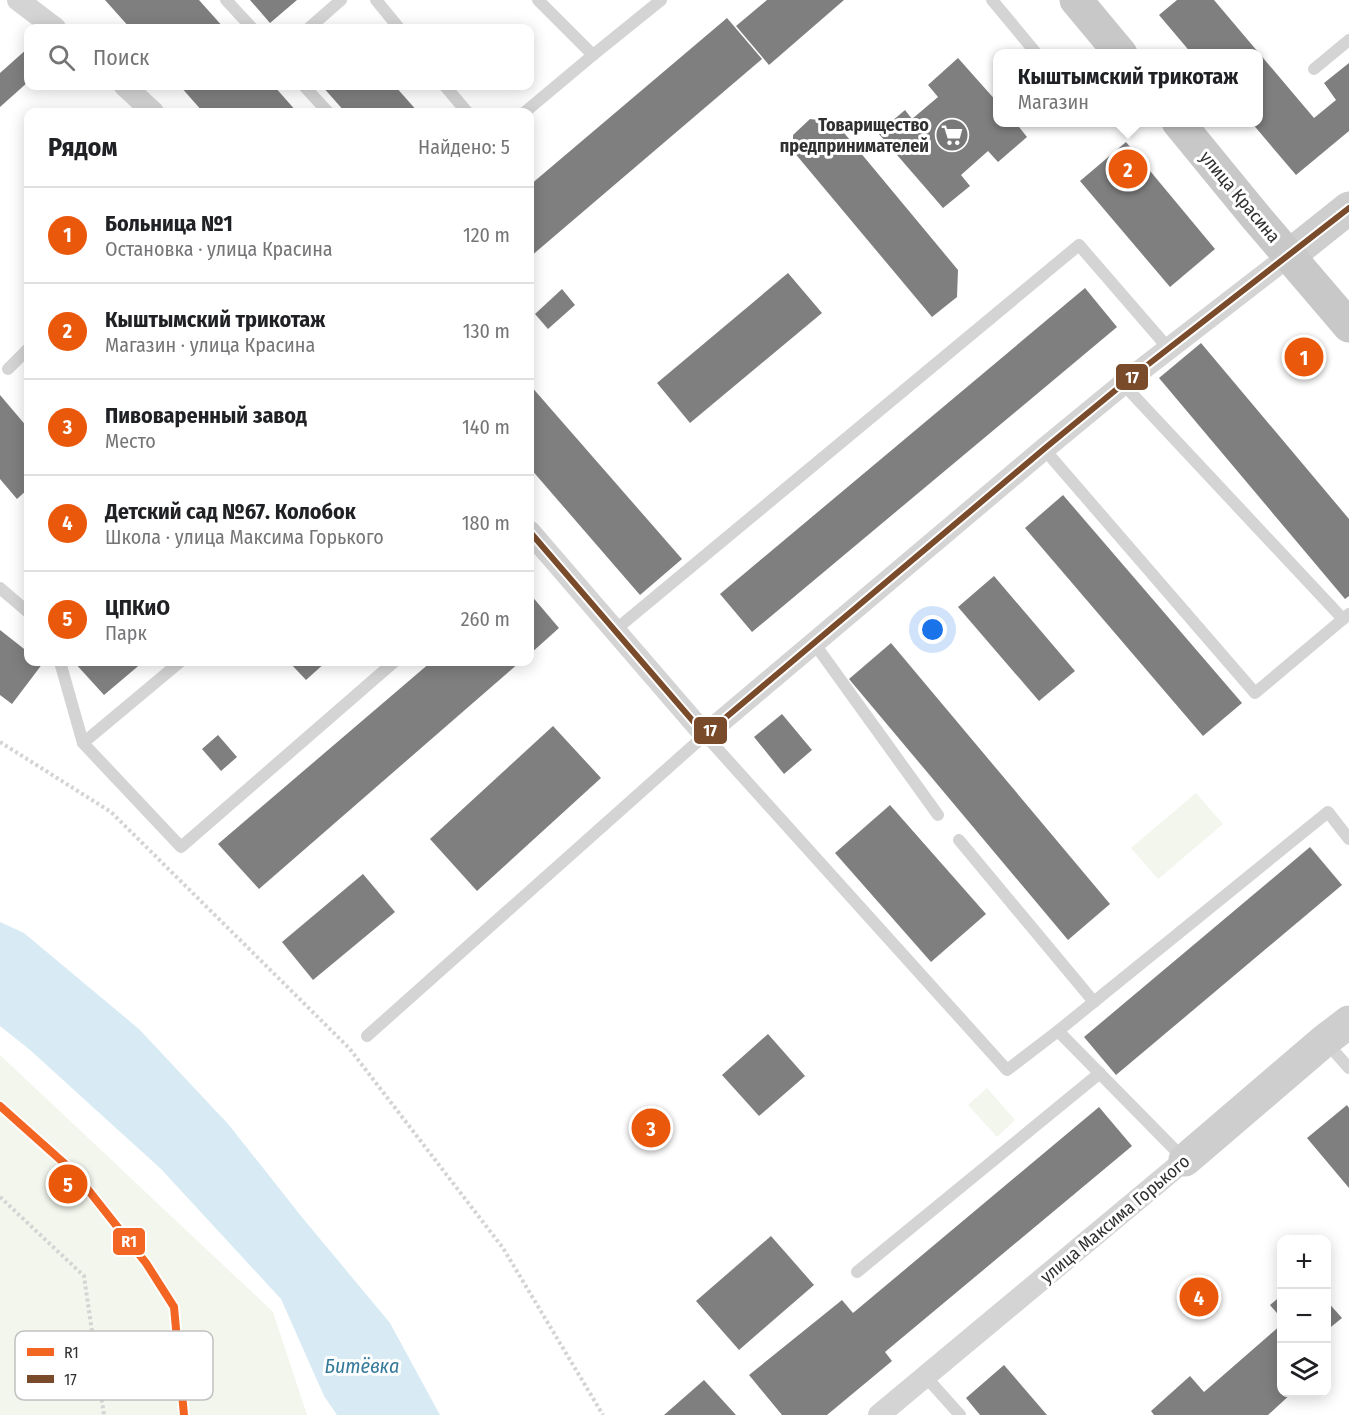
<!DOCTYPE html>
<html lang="ru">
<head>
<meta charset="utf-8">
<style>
  :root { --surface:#fff; --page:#f6f6f6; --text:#202124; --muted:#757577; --line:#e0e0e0; --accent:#ea580c }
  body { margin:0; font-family:"Fira Sans Condensed",sans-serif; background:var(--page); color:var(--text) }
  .controls { position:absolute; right:18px; bottom:18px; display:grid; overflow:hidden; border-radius:12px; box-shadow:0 3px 15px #0003 }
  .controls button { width:54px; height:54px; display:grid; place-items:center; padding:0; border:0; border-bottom:2px solid var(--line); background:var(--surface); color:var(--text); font:30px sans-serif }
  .you { position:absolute; left:933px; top:630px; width:21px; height:21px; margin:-15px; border:4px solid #fff; border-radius:50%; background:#1a73e8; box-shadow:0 0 0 9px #1a73e833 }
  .badge { display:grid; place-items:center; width:39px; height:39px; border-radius:50%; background:var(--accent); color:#fff; font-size:20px; font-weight:700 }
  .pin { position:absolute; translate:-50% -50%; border:3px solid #fff; box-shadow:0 2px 6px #0006 }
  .popup { position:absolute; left:993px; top:49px; width:270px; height:78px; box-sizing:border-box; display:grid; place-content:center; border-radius:12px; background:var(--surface); filter:drop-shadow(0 2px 4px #0005); font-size:20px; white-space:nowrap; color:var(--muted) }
  .popup b { font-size:22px; color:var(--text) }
  .popup::after { content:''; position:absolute; left:50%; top:100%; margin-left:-12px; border:12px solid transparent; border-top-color:var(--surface) }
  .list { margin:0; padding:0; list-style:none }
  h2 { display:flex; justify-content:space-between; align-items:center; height:78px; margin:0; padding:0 24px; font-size:26px }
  h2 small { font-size:20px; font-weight:400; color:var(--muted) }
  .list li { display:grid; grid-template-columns:39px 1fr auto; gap:18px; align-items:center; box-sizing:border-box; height:96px; padding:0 24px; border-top:2px solid var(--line) }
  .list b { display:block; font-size:22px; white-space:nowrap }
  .list p { margin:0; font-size:20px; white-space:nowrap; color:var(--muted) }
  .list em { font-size:20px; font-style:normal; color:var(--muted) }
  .icon { flex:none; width:33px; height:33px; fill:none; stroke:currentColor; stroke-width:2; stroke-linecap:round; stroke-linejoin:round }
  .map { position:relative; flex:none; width:1349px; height:1415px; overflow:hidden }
  .search { position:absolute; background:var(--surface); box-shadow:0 3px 15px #0003; left:24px; top:24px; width:510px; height:66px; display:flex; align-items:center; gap:15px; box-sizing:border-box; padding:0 21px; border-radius:12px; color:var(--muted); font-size:22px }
  .panel { position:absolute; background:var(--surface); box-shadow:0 3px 15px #0003; left:24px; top:108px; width:510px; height:558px; border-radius:12px }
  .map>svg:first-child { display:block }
</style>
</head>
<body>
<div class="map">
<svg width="1349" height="1415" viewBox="0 0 1349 1415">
  <rect width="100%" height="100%" fill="#fff"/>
  <!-- green -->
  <g fill="#f2f6ec">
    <polygon points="1196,793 1223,824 1158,879 1131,848"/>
    <polygon points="0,1055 273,1312 307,1415 0,1415"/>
    <polygon points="987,1088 1015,1120 997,1137 968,1105"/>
  </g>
  <!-- water -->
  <polygon fill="#d8ebf4" points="0,922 24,933 139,1029 229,1125 301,1216 390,1323 440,1415 337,1415 324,1396 281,1299 161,1169 30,1050 0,1026"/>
  <!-- building -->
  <g fill="#7f7f7f">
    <polygon points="105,0 199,0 224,28 130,28"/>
    <polygon points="250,0 297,0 270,23"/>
    <polygon points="767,0 844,0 769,65 736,26"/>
    <polygon points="1177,0 1214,0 1314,118 1336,100 1324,83 1349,63 1349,131 1296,175 1251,122 1258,122 1258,54 1192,54 1159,15"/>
    <polygon points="727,18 762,59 530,257 530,185"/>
    <polygon points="28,48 28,82 0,107 0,73"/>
    <polygon points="958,58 998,103 998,122 1015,122 1027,137 998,162 988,151 961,175 970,186 943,208 878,133 905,110 912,119 938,97 928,85"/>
    <polygon points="180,86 274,86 297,112 203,112"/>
    <polygon points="322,86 395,86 418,112 345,112"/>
    <polygon points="810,119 835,122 958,270 957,297 932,317 793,151 793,135"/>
    <polygon points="1126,142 1215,249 1170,287 1080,181"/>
    <polygon points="788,273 822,313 690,423 657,383"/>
    <polygon points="1085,288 1117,327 752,632 720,594"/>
    <polygon points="562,289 575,305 548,329 535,314"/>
    <polygon points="1201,343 1349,519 1349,596 1345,599 1159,378"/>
    <polygon points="530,385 682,559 640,595 530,468"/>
    <polygon points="0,395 28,428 28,489 17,499 0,479"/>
    <polygon points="1063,495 1242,703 1203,736 1025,528"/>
    <polygon points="994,576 1075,671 1039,701 958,607"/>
    <polygon points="530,594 559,628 530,654"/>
    <polygon points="0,630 28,652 28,662 43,663 12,704 0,695"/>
    <polygon points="891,643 1110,904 1068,940 849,679"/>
    <polygon points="74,662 143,662 104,695"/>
    <polygon points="289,662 326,662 306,680"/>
    <polygon points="431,662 520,662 259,889 218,844"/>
    <polygon points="782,714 812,750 784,774 754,737"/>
    <polygon points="553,726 601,778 477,891 430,839"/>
    <polygon points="218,735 237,757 221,771 202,749"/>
    <polygon points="890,805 986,914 931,962 835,853"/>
    <polygon points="1310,847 1342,885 1116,1075 1084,1037"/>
    <polygon points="363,874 395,912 313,980 282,942"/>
    <polygon points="768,1034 805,1076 759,1116 722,1075"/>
    <polygon points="1347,1105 1349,1108 1349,1188 1307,1138"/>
    <polygon points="1099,1107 1132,1146 885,1352 892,1361 827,1415 782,1415 749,1375 842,1300 853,1313"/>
    <polygon points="771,1236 814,1285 739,1350 696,1301"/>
    <polygon points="1282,1295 1282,1319 1270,1305"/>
    <polygon points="1326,1300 1342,1318 1326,1331"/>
    <polygon points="1282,1324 1282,1392 1293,1392 1268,1415 1154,1415 1151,1411 1190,1376 1204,1392"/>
    <polygon points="1004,1365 1047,1415 980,1415 966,1398"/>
    <polygon points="704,1380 736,1415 664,1415"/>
  </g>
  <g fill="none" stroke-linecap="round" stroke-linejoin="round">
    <!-- path -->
    <g stroke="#d4d4d4" stroke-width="4" stroke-dasharray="3 3" stroke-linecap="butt">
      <polyline points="0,742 111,812 349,1048 503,1248 603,1415"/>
      <polyline points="0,1197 84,1276 104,1415"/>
    </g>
    <!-- lane -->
    <g stroke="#d4d4d4" stroke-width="12">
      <polyline points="226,0 252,28"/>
      <polyline points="376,0 399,28"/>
      <polyline points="538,0 593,55"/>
      <polyline points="992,0 1037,54"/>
      <polyline points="309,28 341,0"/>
      <polyline points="1314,69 1349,40"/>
      <polyline points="304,86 328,112"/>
      <polyline points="445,86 467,112"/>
      <polyline points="525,112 593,55 661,0"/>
      <polyline points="8,369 28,349"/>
      <polyline points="1123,384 1343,619"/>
      <polyline points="1044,449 1255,693 1349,614"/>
      <polyline points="0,588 28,612"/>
      <polyline points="614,631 1079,245 1169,349"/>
      <polyline points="814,643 938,815"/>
      <polyline points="60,662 83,743 181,847 394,662"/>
      <polyline points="83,743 180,662"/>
      <polyline points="959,840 1094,1002"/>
      <polyline points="1058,1031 1328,812 1349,839"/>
      <polyline points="367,1036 705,735 1007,1070 1058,1031 1184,1159"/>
      <polyline points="1325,1041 1349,1068"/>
      <polyline points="857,1272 1100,1073"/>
      <polyline points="926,1377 960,1415"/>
    </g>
    <!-- street -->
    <g stroke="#d4d4d4" stroke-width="22">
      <polyline points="18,0 55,28"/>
      <polyline points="125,86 153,112"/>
      <polyline points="530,532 705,735 1044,449 1123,384 1290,255"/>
      <polyline points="879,1415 1185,1160"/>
    </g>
    <!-- secondary -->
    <g stroke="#cecece" stroke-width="33">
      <polyline points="1290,255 1349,208"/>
      <polyline points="1185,1160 1324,1041 1349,1022"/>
    </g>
    <!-- primary -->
    <g stroke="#c8c8c8" stroke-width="33">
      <polyline points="1076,0 1121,54"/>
      <polyline points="1178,122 1255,216 1349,326"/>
    </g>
    <defs>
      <polyline id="bus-1" points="530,532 705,735 1044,449 1123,384 1349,208"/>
    </defs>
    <!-- bus-1 casing -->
    <use href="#bus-1" stroke="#fff" stroke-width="10"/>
    <!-- bus-1 -->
    <use href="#bus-1" stroke="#7a4b2a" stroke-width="6"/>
    <defs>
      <polyline id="rail-1" points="0,1106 74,1172 146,1263 174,1307 184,1415"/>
    </defs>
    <!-- rail-1 casing -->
    <use href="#rail-1" stroke="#fff" stroke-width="12"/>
    <!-- rail-1 -->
    <use href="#rail-1" stroke="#f26522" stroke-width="8"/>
  </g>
  <!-- icons -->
  <defs>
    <symbol id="supermarket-disc" viewBox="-11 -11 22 22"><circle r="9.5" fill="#787878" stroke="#fff"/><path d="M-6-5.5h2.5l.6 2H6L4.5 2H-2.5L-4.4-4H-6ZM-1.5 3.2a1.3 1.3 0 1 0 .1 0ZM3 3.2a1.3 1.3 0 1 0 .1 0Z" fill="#fff"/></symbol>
  </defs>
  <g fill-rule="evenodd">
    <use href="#supermarket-disc" x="933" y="116" width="38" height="38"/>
  </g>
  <g text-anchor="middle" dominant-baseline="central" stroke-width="6" stroke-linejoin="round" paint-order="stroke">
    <!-- poi labels -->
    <g font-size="18" font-weight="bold" fill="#303030" stroke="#fff" text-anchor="end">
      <text x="929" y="125">Товарищество<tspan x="929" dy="21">предпринимателей</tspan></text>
    </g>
    <!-- street labels -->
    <g font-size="18" fill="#303030" stroke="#fff">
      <text transform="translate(1240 197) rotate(50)">улица Красина</text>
      <text transform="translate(1115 1219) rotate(-40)">улица Максима Горького</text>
    </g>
    <!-- water labels -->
    <g font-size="20" font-style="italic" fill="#357a9a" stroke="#fff">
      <text x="362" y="1366">Битёвка</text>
    </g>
  </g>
  <!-- legend -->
  <rect x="15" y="1331" width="198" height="69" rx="9" fill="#fff" stroke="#c1c1c1" stroke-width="1.5"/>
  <rect x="27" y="1348" width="27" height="8" fill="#f26522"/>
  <rect x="27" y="1375" width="27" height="8" fill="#7a4b2a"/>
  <g font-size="16" fill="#303030">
    <text x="64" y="1358">R1</text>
    <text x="64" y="1385">17</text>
  </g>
  <g stroke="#fff" stroke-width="2">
    <rect x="1115" y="363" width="34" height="28" rx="6" fill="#7a4b2a"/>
    <rect x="693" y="716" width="35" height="29" rx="6" fill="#7a4b2a"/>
    <rect x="112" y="1227" width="34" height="29" rx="6" fill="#f26522"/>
  </g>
  <g font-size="16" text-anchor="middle" font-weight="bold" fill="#fff">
    <text x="1132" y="383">17</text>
    <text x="710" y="736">17</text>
    <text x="129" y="1247">R1</text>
  </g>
</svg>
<div class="controls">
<button>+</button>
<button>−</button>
<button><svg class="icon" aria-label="layers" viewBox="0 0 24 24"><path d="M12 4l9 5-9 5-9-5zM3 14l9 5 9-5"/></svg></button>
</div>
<div class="you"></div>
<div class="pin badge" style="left:1304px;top:357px">1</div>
<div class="pin badge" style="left:1128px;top:169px">2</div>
<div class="popup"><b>Кыштымский трикотаж</b>Магазин</div>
<div class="pin badge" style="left:651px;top:1128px">3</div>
<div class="pin badge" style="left:1199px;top:1297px">4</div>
<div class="pin badge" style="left:68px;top:1184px">5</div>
<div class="search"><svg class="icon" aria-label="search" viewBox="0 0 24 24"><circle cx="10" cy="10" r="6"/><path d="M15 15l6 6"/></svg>Поиск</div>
<section class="panel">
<h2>Рядом<small>Найдено: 5</small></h2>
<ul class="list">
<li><span class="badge">1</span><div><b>Больница №1</b><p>Остановка · улица Красина</p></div><em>120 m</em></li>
<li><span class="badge">2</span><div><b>Кыштымский трикотаж</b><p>Магазин · улица Красина</p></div><em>130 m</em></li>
<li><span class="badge">3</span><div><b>Пивоваренный завод</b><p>Место</p></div><em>140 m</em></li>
<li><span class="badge">4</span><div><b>Детский сад №67. Колобок</b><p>Школа · улица Максима Горького</p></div><em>180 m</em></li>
<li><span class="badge">5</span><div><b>ЦПКиО</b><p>Парк</p></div><em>260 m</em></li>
</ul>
</section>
</div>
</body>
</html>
